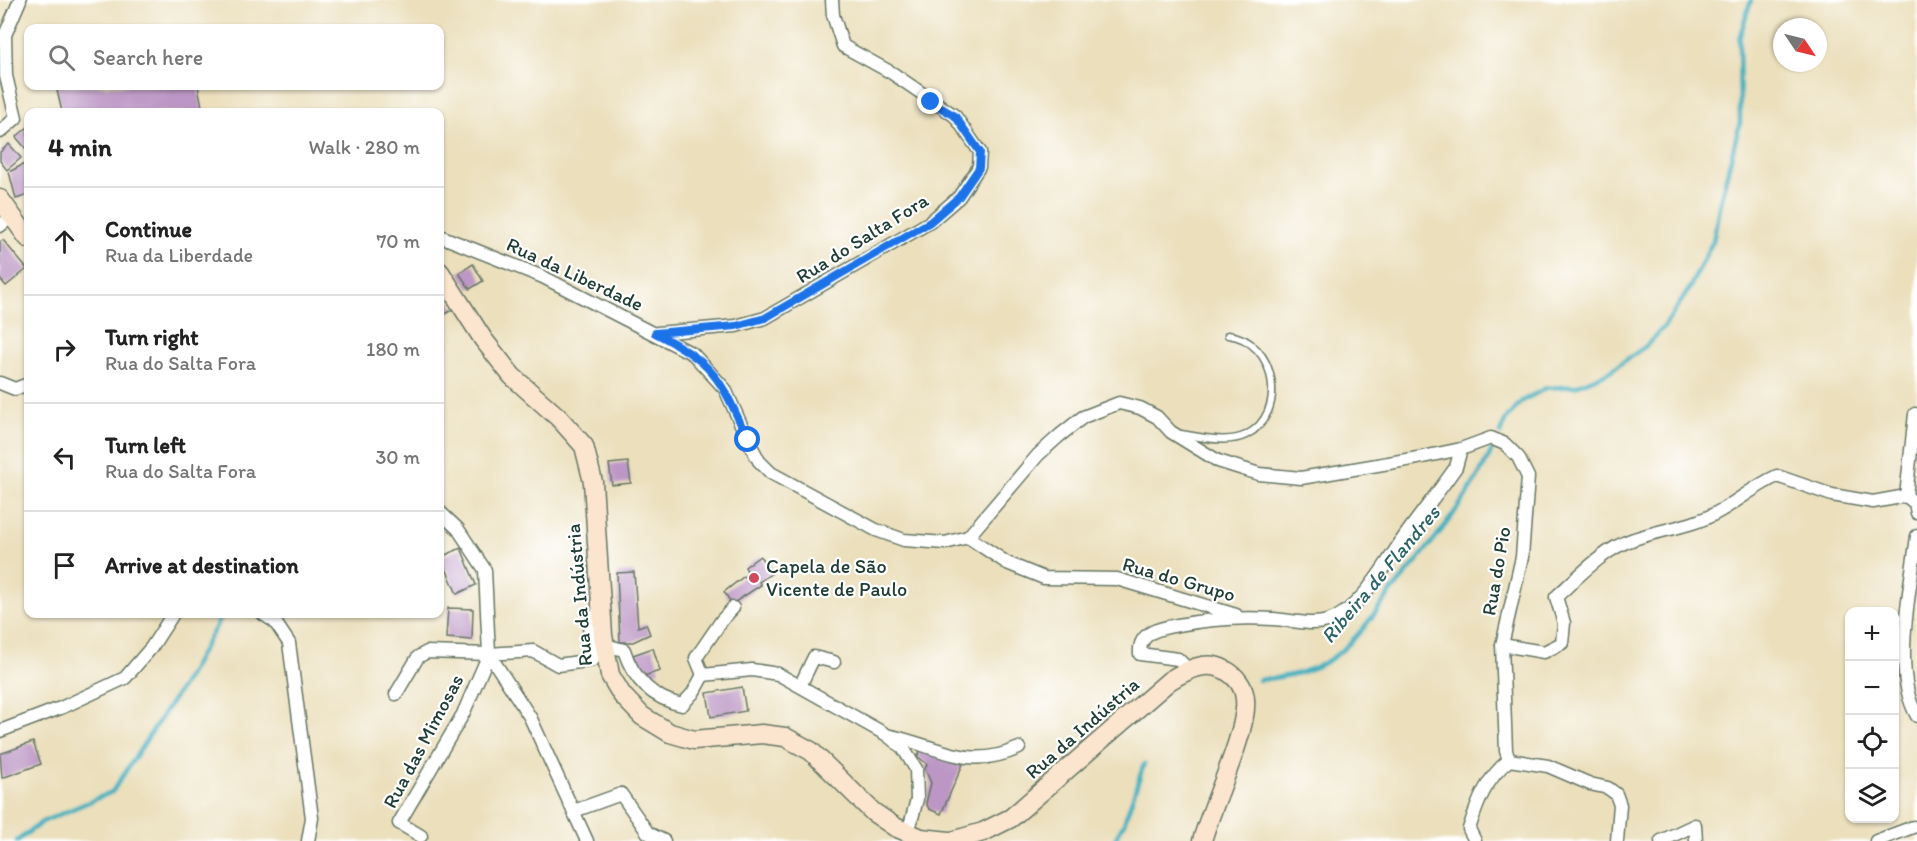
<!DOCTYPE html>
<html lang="en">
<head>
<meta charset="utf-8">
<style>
  :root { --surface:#fff; --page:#f2f2f2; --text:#222; --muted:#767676; --line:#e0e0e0 }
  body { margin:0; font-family:Itim,sans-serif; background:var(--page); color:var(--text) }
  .controls { position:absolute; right:18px; bottom:18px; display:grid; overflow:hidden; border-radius:12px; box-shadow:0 2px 4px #0004 }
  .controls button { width:54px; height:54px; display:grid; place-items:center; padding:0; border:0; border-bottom:2px solid var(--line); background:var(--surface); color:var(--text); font:30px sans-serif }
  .compass { position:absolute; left:1773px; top:18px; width:54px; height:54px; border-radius:50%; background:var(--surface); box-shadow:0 2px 4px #0004; rotate:125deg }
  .stop { position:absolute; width:18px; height:18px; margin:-14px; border:4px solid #1a73e8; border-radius:50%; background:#fff }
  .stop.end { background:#1a73e8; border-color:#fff; box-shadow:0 2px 6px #0008 }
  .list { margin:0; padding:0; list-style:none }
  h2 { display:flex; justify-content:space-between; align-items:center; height:78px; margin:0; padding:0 24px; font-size:26px }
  h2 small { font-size:20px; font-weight:400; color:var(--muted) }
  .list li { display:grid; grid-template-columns:39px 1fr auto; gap:18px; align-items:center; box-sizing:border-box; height:108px; padding:0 24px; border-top:2px solid var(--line) }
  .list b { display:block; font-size:22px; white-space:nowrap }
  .list p { margin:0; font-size:20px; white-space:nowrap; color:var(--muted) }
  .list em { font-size:20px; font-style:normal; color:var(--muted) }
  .icon { flex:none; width:33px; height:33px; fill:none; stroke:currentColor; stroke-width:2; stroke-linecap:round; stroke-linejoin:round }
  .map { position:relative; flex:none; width:1917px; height:841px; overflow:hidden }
  .search { position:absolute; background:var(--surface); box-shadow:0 2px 4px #0004; left:24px; top:24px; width:420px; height:66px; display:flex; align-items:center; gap:15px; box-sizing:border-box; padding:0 21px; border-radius:12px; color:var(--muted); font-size:22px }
  .panel { position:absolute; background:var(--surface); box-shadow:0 2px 4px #0004; left:24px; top:108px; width:420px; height:510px; border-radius:12px }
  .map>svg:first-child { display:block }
</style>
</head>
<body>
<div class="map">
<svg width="1917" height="841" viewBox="0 0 1917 841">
  <rect width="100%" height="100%" fill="#fff"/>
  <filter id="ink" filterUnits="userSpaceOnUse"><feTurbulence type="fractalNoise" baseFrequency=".0167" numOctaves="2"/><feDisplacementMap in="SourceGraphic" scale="12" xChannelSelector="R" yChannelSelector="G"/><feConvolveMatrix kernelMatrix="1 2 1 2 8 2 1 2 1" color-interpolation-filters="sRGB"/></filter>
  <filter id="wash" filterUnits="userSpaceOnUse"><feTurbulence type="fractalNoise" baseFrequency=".008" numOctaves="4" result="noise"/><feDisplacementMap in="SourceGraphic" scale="24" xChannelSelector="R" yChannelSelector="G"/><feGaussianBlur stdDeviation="1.35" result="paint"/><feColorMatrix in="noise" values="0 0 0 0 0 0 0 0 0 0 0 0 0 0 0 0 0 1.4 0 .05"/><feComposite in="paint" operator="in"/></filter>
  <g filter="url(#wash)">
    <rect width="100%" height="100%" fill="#ebdfbc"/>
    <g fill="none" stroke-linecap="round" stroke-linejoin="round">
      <!-- stream -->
      <g stroke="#43b0c0" stroke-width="4.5">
        <polyline points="1500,433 1506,419 1522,401 1546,388 1576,386 1607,373 1646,346 1664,327 1688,291 1713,241 1720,202 1740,122 1739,39 1751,0"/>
        <path d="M1259,680C1284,677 1306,674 1329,660C1353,645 1371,618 1388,596C1427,549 1468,502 1494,446"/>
        <polyline points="17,841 42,822 112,792 184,683 223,614"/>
        <polyline points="1114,841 1124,823 1144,764"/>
      </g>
    </g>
    <g id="blocks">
      <!-- building -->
      <g fill="#bc96c5">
        <polygon points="56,86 198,86 203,112 62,112"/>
        <polygon points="28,127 28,149 27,150 16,137"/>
        <polygon points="9,144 21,158 7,170 0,161 0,152"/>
        <polygon points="28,162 28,195 16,199 9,172"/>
        <polygon points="3,240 27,269 6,286 0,279 0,242"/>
        <polygon points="473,264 483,281 470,289 459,273"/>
        <polygon points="442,291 454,308 440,318 440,292"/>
        <polygon points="628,462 631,483 612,485 609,464"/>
        <polygon points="461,548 476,585 457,594 441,557"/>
        <polygon points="760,556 772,573 759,582 761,585 732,604 724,592 748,573 745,567"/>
        <polygon points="634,572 638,627 646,624 650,634 633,642 620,642 617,573"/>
        <polygon points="448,608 473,609 472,640 446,638"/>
        <polygon points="653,648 660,671 640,677 633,655"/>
        <polygon points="742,687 746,711 711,717 707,693"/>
        <polygon points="33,742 41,764 2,778 0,754"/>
        <polygon points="922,749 963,764 941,814 929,809 926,803 931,783 925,769 927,764 917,756"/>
      </g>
    </g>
  </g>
  <g filter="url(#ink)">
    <use href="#blocks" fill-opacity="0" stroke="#667664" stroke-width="1.5"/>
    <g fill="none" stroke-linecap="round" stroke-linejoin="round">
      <defs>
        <path id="lane" d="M1181,434C1199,437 1228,444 1246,435C1289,414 1276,340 1228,335"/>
        <g id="street">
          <polyline points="0,132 16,118 6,76 5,35 20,0"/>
          <polyline points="0,226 12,216"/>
          <polyline points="440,236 543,277 693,354 725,389 748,440 759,461 771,473 876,530 904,540 945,543 968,537 1038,455 1059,436 1083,417 1119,403 1140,408 1157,417 1171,432 1218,461 1259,474 1301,478 1418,458 1461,449 1491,438 1505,444 1518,457 1528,477 1522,557 1502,645 1506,751 1509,760"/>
          <polyline points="657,333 736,326 765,318 930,222 959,197 979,167 980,152 955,116 892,73 843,46 833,15 832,0"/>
          <polyline points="0,383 15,389 28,384"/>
          <polyline points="1906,496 1915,414"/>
          <polyline points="440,512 458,529 485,570 489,654 530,717 587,841"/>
          <path d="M1917,536C1911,586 1891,672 1917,716"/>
          <polyline points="968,537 1007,563 1044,578 1117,579 1236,615"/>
          <polyline points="263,614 275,622 289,643 312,818 308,841"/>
          <path d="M605,645L624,650C633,679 651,698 682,705L693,693L703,675"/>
          <path d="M1502,645L1544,652L1562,643L1564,623L1556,597C1578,577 1605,548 1634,539C1662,529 1692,527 1718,512C1738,501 1755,486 1777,476L1832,495L1873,502L1906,496L1915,503L1917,513"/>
          <path d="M1188,669L1178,659L1140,654C1138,632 1160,628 1178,625C1210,619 1241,617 1273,619C1291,620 1310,626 1328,621C1362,610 1387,560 1407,533C1423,511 1440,490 1456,467L1461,449"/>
          <polyline points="703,675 752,670 778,674 887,735 903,748 916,769 917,799 908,833"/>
          <polyline points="703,675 696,658 722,620 733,608"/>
          <polyline points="801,684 814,657 834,662"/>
          <polyline points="396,694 418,657 427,652 489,654 533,651 558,665 593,660 589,627 600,608"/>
          <polyline points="0,731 63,707 125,678 151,648 173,614"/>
          <path d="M891,736C941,747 968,771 1019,748"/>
          <polyline points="574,811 621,794 648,833 664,841"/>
          <polyline points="421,836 399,823 463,714 489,654"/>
          <path d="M1475,841L1469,829C1478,801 1486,779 1509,760L1548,766L1590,784L1608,788L1616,794L1620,805L1617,841"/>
          <polyline points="1661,841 1695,825 1696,841"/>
          <polyline points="1876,841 1913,827"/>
        </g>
        <g id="secondary">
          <polyline points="0,199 28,238"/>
          <polyline points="440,272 483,339 512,376 559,418 584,446 593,482 603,635 610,675 622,695 642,716 670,733 694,740 762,734 785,737 811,751 873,812 895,827 921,838 949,841"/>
          <path d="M952,841L983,832L1011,818L1169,681C1185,671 1206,659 1225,670C1236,676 1244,686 1245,699C1249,729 1211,807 1202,841"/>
        </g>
      </defs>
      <!-- lane casing -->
      <use href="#lane" stroke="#667664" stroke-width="9"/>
      <!-- street casing -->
      <use href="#street" stroke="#667664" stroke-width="15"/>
      <!-- secondary casing -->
      <use href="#secondary" stroke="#667664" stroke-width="21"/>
      <!-- lane -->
      <use href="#lane" stroke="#fff" stroke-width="6"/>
      <!-- street -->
      <use href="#street" stroke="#fff" stroke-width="12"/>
      <!-- secondary -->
      <use href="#secondary" stroke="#fbe5cf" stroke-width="18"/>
    </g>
  </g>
  <g fill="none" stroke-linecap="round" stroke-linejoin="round" filter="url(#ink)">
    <!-- route -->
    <path stroke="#1a73e8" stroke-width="8" d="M748,440C721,380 716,364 655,333L736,326L765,318L930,222L959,197L979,168L980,152L955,116L931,102"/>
  </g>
  <!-- markers -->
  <circle fill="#d1495b" stroke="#fff" stroke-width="2" cx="754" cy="578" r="6"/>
  <g text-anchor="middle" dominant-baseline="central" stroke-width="4.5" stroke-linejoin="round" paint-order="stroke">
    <!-- street labels -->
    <g font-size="20" fill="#1f3d34" stroke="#fff">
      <text transform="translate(862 238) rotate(-32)">Rua do Salta Fora</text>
      <text transform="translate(575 274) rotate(25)">Rua da Liberdade</text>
      <text transform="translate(1496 571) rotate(-80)">Rua do Pio</text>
      <text transform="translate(1179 579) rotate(16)">Rua do Grupo</text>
      <text transform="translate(579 595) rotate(-95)">Rua da Indústria</text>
      <text transform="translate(1082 728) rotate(-41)">Rua da Indústria</text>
      <text transform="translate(423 741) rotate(-62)">Rua das Mimosas</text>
    </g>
    <!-- poi labels -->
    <g font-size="20" fill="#1f3d34" stroke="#fff" text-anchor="start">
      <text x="766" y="566">Capela de São<tspan x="766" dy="23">Vicente de Paulo</tspan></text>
    </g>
    <!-- water labels -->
    <g font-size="21" font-style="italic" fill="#2c6565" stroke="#fff">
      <text transform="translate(1380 574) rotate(-50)">Ribeira de Flandres</text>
    </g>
  </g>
</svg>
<div class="controls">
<button>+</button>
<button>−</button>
<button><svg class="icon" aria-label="locate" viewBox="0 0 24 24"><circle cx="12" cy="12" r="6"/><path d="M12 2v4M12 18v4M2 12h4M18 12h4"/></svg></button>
<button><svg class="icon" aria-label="layers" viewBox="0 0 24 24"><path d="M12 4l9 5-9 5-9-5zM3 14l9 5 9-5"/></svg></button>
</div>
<svg class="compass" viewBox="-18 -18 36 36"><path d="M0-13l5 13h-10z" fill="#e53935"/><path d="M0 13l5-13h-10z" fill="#767676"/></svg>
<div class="stop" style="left:748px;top:440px"></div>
<div class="stop end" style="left:931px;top:102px"></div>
<div class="search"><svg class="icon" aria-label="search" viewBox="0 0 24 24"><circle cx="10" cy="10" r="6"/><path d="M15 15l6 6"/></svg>Search here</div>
<section class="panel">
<h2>4 min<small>Walk · 280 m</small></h2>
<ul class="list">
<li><svg class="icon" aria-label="ahead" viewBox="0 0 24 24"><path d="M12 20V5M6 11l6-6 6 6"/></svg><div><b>Continue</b><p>Rua da Liberdade</p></div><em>70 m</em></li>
<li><svg class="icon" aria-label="right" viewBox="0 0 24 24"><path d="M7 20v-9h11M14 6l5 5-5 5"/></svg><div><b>Turn right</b><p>Rua do Salta Fora</p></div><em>180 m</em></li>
<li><svg class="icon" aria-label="left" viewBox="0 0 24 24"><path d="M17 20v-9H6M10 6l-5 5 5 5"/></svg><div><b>Turn left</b><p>Rua do Salta Fora</p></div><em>30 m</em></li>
<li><svg class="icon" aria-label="arrive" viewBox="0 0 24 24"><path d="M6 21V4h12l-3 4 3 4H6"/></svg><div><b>Arrive at destination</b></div></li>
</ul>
</section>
</div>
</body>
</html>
